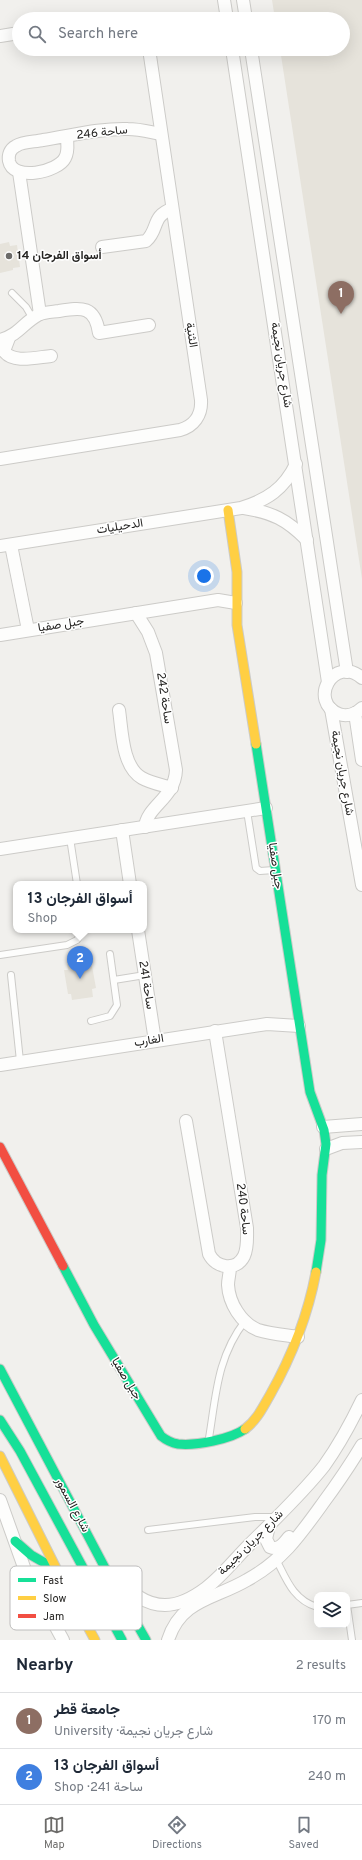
<!DOCTYPE html>
<html lang="en">
<head>
<meta charset="utf-8">
<style>
  :root { --surface:#fff; --page:#f2f2f3; --text:#1f2937; --muted:#747a83; --line:#e0e1e3; --accent:#6c6b69 }
  body { margin:0; font-family:Overpass,Vazirmatn,sans-serif; background:var(--page); color:var(--text) }
  .controls { position:absolute; right:12px; bottom:12px; display:grid; overflow:hidden; border-radius:8px; box-shadow:0 4px 16px #0002 }
  .controls button { width:36px; height:36px; display:grid; place-items:center; padding:0; border:0; border-bottom:1px solid var(--line); background:var(--surface); color:var(--text); font:20px sans-serif }
  .you { position:absolute; left:204px; top:576px; width:14px; height:14px; margin:-10px; border:3px solid #fff; border-radius:50%; background:#1a73e8; box-shadow:0 0 0 6px #1a73e833 }
  .badge { display:grid; place-items:center; width:26px; height:26px; border-radius:50%; background:var(--accent); color:#fff; font-size:13px; font-weight:700 }
  .pin { position:absolute; translate:-50% -33px; filter:drop-shadow(0 1px 2px #0008) }
  .pin::after { content:''; position:absolute; top:21px; width:14px; height:12px; background:inherit; clip-path:polygon(0 0,100% 0,50% 100%) }
  .popup { position:absolute; left:13px; top:881px; width:134px; height:52px; box-sizing:border-box; display:grid; place-content:center; border-radius:8px; background:var(--surface); filter:drop-shadow(0 1px 3px #0005); font-size:13px; white-space:nowrap; color:var(--muted) }
  .popup b { font-size:15px; color:var(--text) }
  .popup::after { content:''; position:absolute; left:50%; top:100%; margin-left:-8px; border:8px solid transparent; border-top-color:var(--surface) }
  .list { margin:0; padding:0; list-style:none }
  h2 { display:flex; justify-content:space-between; align-items:center; height:52px; margin:0; padding:0 16px; font-size:17px }
  h2 small { font-size:13px; font-weight:400; color:var(--muted) }
  .list li { display:grid; grid-template-columns:26px 1fr auto; gap:12px; align-items:center; box-sizing:border-box; height:56px; padding:0 16px; border-top:1px solid var(--line) }
  .list b { display:block; font-size:15px; white-space:nowrap }
  .list p { margin:0; font-size:13px; white-space:nowrap; color:var(--muted) }
  .list em { font-size:13px; font-style:normal; color:var(--muted) }
  .icon { flex:none; width:22px; height:22px; fill:none; stroke:currentColor; stroke-width:2; stroke-linecap:round; stroke-linejoin:round }
  .map { position:relative; flex:none; width:362px; height:1640px; overflow:hidden }
  .search { position:absolute; background:var(--surface); box-shadow:0 4px 16px #0002; left:12px; right:12px; top:12px; height:44px; display:flex; align-items:center; gap:10px; box-sizing:border-box; padding:0 14px; border-radius:22px; color:var(--muted); font-size:15px }
  .sheet { height:164px; background:var(--surface) }
  nav { display:flex; justify-content:space-around; align-items:center; box-sizing:border-box; height:56px; border-top:1px solid var(--line); background:var(--surface); font-size:11px; color:var(--muted) }
  nav a { display:grid; justify-items:center; gap:2px }
  nav .on { color:var(--accent) }
  .map>svg:first-child { display:block }
</style>
</head>
<body>
<div class="map">
<svg width="362" height="1640" viewBox="0 0 362 1640">
  <rect width="100%" height="100%" fill="#f1f0ed"/>
  <!-- built -->
  <g fill="#e6e3db">
    <polygon points="272,0 362,0 362,579 280,49 343,49 343,19 275,19"/>
    <polygon points="9,242 10,246 17,245 20,267 13,268 13,270 0,273 0,244"/>
    <polygon points="88,961 89,967 92,966 96,988 92,989 93,997 72,1000 71,994 68,994 64,970 68,970 67,964"/>
  </g>
  <g fill="none" stroke-linecap="round" stroke-linejoin="round">
    <defs>
      <g id="lane">
        <polyline points="12,293 26,307 33,319"/>
        <polyline points="247,811 256,868 260,871 274,870"/>
        <polyline points="70,838 77,884"/>
        <polyline points="0,955 67,945 77,940 83,930"/>
        <polyline points="11,975 20,1061"/>
        <polyline points="114,980 145,975"/>
        <polyline points="91,1021 110,1016 117,1005 110,954"/>
        <path d="M209,1438C216,1396 217,1357 245,1321"/>
        <polyline points="148,1530 255,1517 276,1517"/>
        <path d="M277,1561C287,1581 294,1600 317,1607"/>
        <polyline points="347,1605 352,1640"/>
        <polyline points="347,1605 362,1603"/>
      </g>
      <g id="street">
        <polyline points="224,0 227,19"/>
        <polyline points="243,0 246,19"/>
        <polyline points="108,19 126,19"/>
        <polyline points="0,36 19,33"/>
        <polyline points="232,49 328,682"/>
        <polyline points="251,49 347,672"/>
        <path d="M67,137C67,144 69,151 65,158C58,172 13,182 9,161C8,155 10,149 16,146C23,141 35,142 43,140C70,136 100,128 128,129C139,129 150,132 161,134"/>
        <polyline points="19,172 40,314"/>
        <path d="M102,247L146,241C159,230 151,216 172,209"/>
        <path d="M9,338L4,351C12,364 38,357 51,356"/>
        <path d="M0,340C19,335 23,323 38,315C44,312 52,312 59,311C82,307 95,306 99,333L149,325"/>
        <path d="M0,459L180,430C194,426 202,415 201,400L149,49"/>
        <path d="M244,508C273,513 286,519 307,540"/>
        <polyline points="11,545 28,630"/>
        <path d="M0,546L241,508C267,500 284,489 296,464"/>
        <path d="M136,613L148,632L156,653L176,770C175,798 147,806 145,827"/>
        <polyline points="0,635 218,600 236,603"/>
        <path d="M362,678C333,654 308,702 339,714C347,717 356,714 362,708"/>
        <polyline points="331,709 362,885"/>
        <path d="M119,710C122,730 122,767 142,778C151,783 162,785 172,788"/>
        <polyline points="355,713 362,760"/>
        <polyline points="122,830 130,884"/>
        <polyline points="0,849 266,808"/>
        <polyline points="138,930 155,1041"/>
        <polyline points="0,1065 267,1024 299,1026"/>
        <path d="M186,1121L209,1254C216,1268 236,1272 244,1256C248,1248 247,1237 247,1228L215,1031"/>
        <polyline points="323,1127 362,1124"/>
        <polyline points="326,1149 342,1143 362,1142"/>
        <path d="M230,1267C230,1273 228,1279 228,1285C229,1303 241,1323 258,1330C271,1334 285,1335 298,1337"/>
        <polyline points="0,1500 25,1570 63,1640"/>
        <path d="M269,1526L266,1539L270,1547C279,1551 284,1543 289,1537"/>
        <path d="M117,1577C131,1591 143,1605 165,1605C180,1605 194,1597 206,1588C222,1576 235,1559 249,1545C275,1519 301,1495 324,1466C339,1445 351,1423 362,1400"/>
        <path d="M168,1640C181,1599 215,1599 247,1580C282,1561 300,1535 323,1503C337,1484 350,1465 362,1445"/>
      </g>
      <g id="fast">
        <polyline points="256,744 310,1092 324,1130 326,1144 322,1175 321,1240 316,1272"/>
        <path d="M63,1266L94,1325L161,1436C166,1440 172,1443 178,1444C196,1446 231,1439 245,1429"/>
        <polyline points="0,1369 105,1568 146,1640"/>
        <polyline points="0,1420 20,1451 122,1640"/>
        <polyline points="15,1541 31,1555 57,1570"/>
      </g>
      <g id="slow">
        <polyline points="228,510 237,572 237,625 256,744"/>
        <path d="M245,1429C257,1420 263,1407 270,1395C292,1356 308,1315 316,1272"/>
        <polyline points="0,1456 57,1570 95,1640"/>
      </g>
      <polyline id="jam" points="0,1147 63,1266"/>
    </defs>
    <!-- lane casing -->
    <use href="#lane" stroke="#cccbc8" stroke-width="8"/>
    <!-- street casing -->
    <use href="#street" stroke="#cccbc8" stroke-width="14"/>
    <!-- fast casing -->
    <use href="#fast" stroke="#cccbc8" stroke-width="11"/>
    <!-- slow casing -->
    <use href="#slow" stroke="#cccbc8" stroke-width="11"/>
    <!-- jam casing -->
    <use href="#jam" stroke="#cccbc8" stroke-width="11"/>
    <!-- lane -->
    <use href="#lane" stroke="#fdfdfc" stroke-width="6"/>
    <!-- street -->
    <use href="#street" stroke="#fdfdfc" stroke-width="12"/>
    <!-- fast -->
    <use href="#fast" stroke="#16e098" stroke-width="9"/>
    <!-- slow -->
    <use href="#slow" stroke="#ffcf43" stroke-width="9"/>
    <!-- jam -->
    <use href="#jam" stroke="#f24e42" stroke-width="9"/>
  </g>
  <!-- markers -->
  <circle fill="#6c6b69" stroke="#fff" stroke-width="1.5" cx="9" cy="256" r="4"/>
  <g text-anchor="middle" dominant-baseline="central" stroke-width="3" stroke-linejoin="round" paint-order="stroke">
    <!-- street labels -->
    <g font-size="12" fill="#252422" stroke="#fff">
      <text transform="translate(102 133) rotate(-6)">ساحة 246</text>
      <text transform="translate(191 335) rotate(81)">الثنية</text>
      <text transform="translate(281 365) rotate(81)">شارع جريان نجيمة</text>
      <text transform="translate(120 527) rotate(-9)">الدحيليات</text>
      <text transform="translate(61 625) rotate(-9)">جبل صفيا</text>
      <text transform="translate(164 698) rotate(81)">ساحة 242</text>
      <text transform="translate(342 773) rotate(80)">شارع جريان نجيمة</text>
      <text transform="translate(275 866) rotate(82)">جبل صفيا</text>
      <text transform="translate(146 985) rotate(81)">ساحة 241</text>
      <text transform="translate(149 1041) rotate(-9)">الغارب</text>
      <text transform="translate(243 1209) rotate(83)">ساحة 240</text>
      <text transform="translate(126 1379) rotate(59)">جبل صفيا</text>
      <text transform="translate(72 1505) rotate(62)">شارع السمور</text>
      <text transform="translate(251 1543) rotate(-45)">شارع جريان نجيمة</text>
    </g>
    <!-- poi labels -->
    <g font-size="12" font-weight="bold" fill="#252422" stroke="#fff" text-anchor="start">
      <text x="17" y="256">أسواق الفرجان 14</text>
    </g>
  </g>
  <!-- legend -->
  <rect x="10" y="1566" width="132" height="64" rx="6" fill="#fff" stroke="#bebdbd" stroke-width="1"/>
  <rect x="18" y="1578" width="18" height="4" fill="#16e098"/>
  <rect x="18" y="1596" width="18" height="4" fill="#ffcf43"/>
  <rect x="18" y="1614" width="18" height="4" fill="#f24e42"/>
  <g font-size="11" fill="#252422">
    <text x="43" y="1584">Fast</text>
    <text x="43" y="1602">Slow</text>
    <text x="43" y="1620">Jam</text>
  </g>
</svg>
<div class="controls">
<button><svg class="icon" aria-label="layers" viewBox="0 0 24 24"><path d="M12 4l9 5-9 5-9-5zM3 14l9 5 9-5"/></svg></button>
</div>
<div class="you"></div>
<div class="pin badge" style="left:341px;top:314px;background:#8d6e63">1</div>
<div class="pin badge" style="left:80px;top:979px;background:#3f7fe0">2</div>
<div class="popup"><b>أسواق الفرجان 13</b>Shop</div>
<div class="search"><svg class="icon" aria-label="search" viewBox="0 0 24 24"><circle cx="10" cy="10" r="6"/><path d="M15 15l6 6"/></svg>Search here</div>
</div>
<section class="sheet">
<h2>Nearby<small>2 results</small></h2>
<ul class="list">
<li><span class="badge" style="background:#8d6e63">1</span><div><b>جامعة قطر</b><p>University · شارع جريان نجيمة</p></div><em>170 m</em></li>
<li><span class="badge" style="background:#3f7fe0">2</span><div><b>أسواق الفرجان 13</b><p>Shop · ساحة 241</p></div><em>240 m</em></li>
</ul>
</section>
<nav>
<a class="on"><svg class="icon" aria-label="map" viewBox="0 0 24 24"><path d="M3 6l6-2 6 2 6-2v14l-6 2-6-2-6 2zM9 4v14M15 6v14"/></svg>Map</a>
<a><svg class="icon" aria-label="directions" viewBox="0 0 24 24"><path d="M12 3l9 9-9 9-9-9zM9 14v-3h6M13 9l2 2-2 2"/></svg>Directions</a>
<a><svg class="icon" aria-label="saved" viewBox="0 0 24 24"><path d="M7 4h10v16l-5-4-5 4z"/></svg>Saved</a>
</nav>
</body>
</html>
